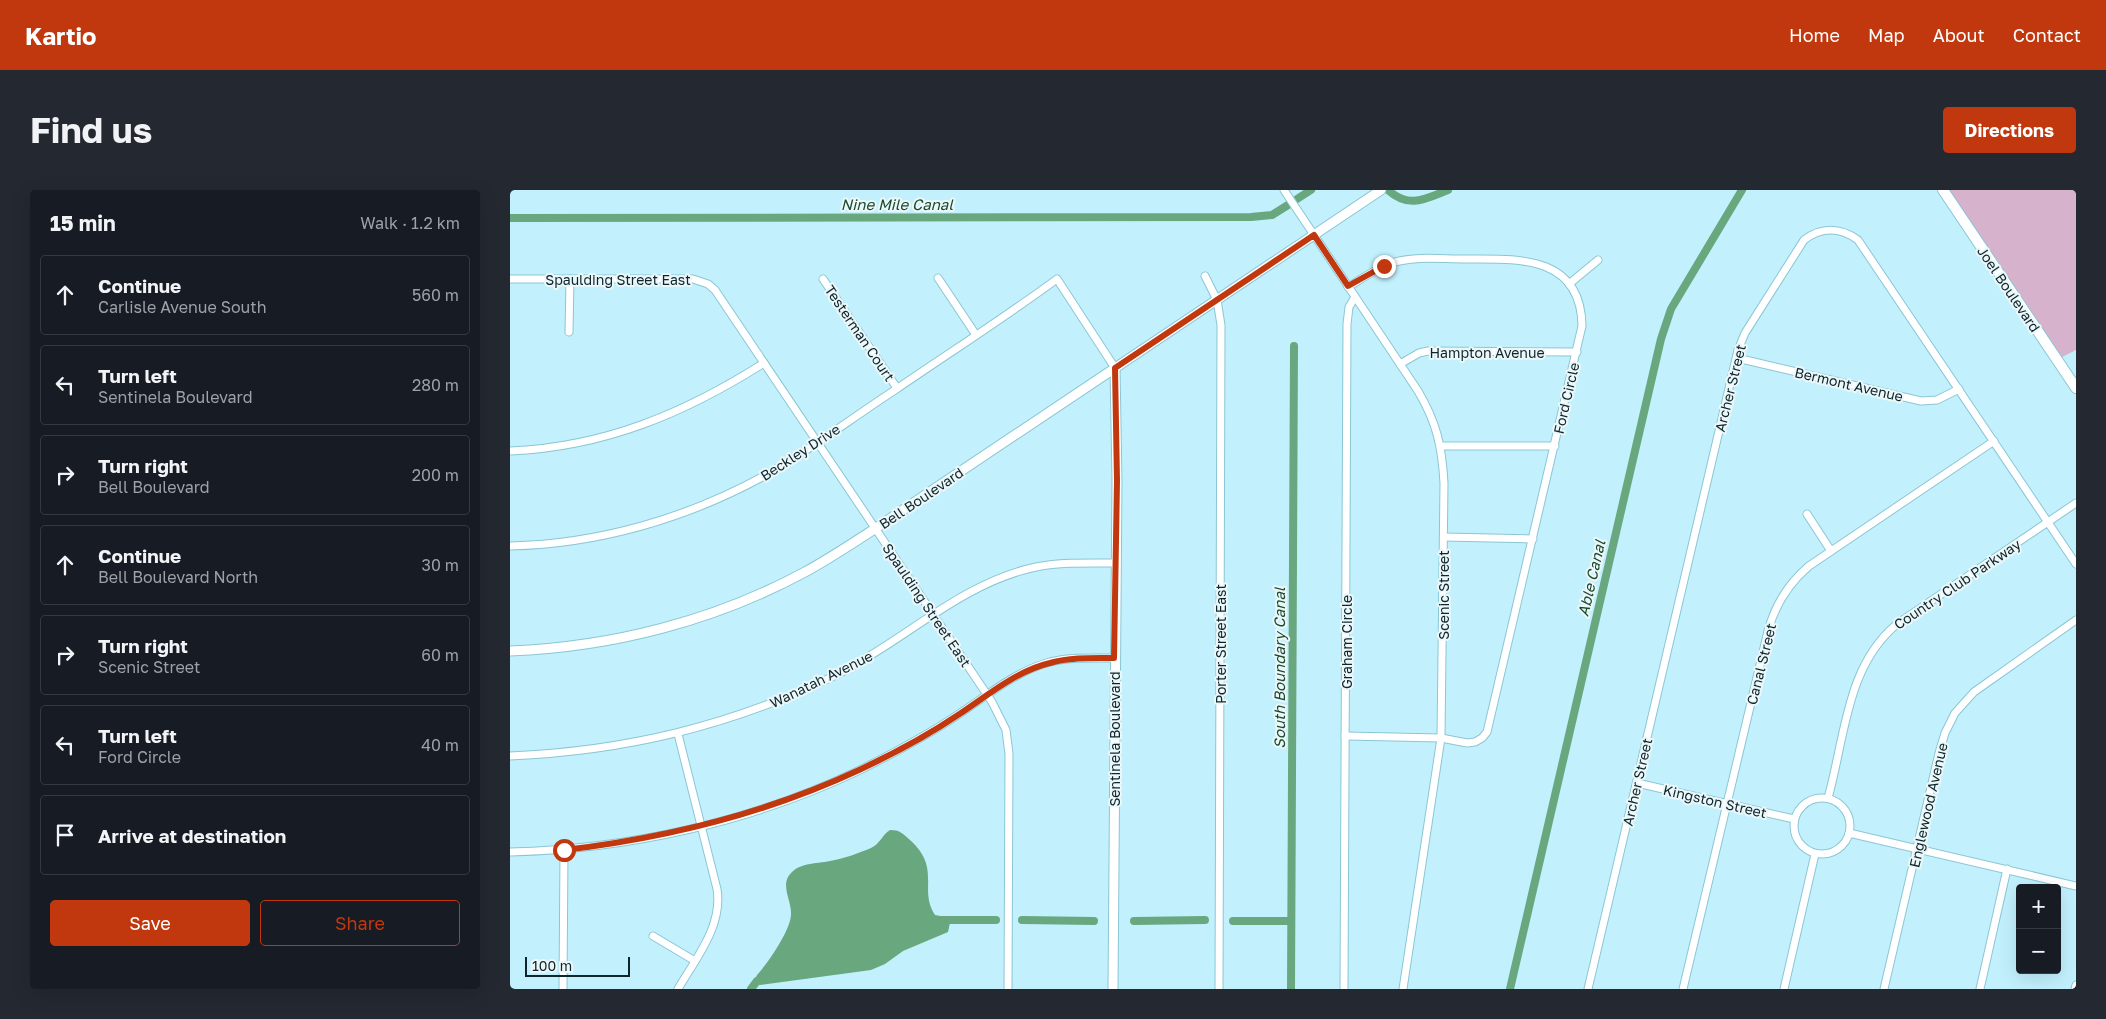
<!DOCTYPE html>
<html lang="en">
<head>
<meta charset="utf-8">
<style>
  :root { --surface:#171b24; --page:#242831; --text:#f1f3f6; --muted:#9ea1a6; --line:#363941; --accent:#c1380e }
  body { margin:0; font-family:"Golos Text",sans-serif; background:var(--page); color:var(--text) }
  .controls { position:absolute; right:15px; bottom:15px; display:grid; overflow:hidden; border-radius:5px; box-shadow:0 5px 20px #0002 }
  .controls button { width:45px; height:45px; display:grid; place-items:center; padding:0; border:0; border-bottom:1px solid var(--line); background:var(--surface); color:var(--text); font:25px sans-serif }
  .scale { position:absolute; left:15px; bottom:12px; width:105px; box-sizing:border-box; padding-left:5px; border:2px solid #0d252b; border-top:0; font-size:14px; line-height:18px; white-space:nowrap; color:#0d252b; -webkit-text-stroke:4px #ecf7fa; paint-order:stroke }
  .stop { position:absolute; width:15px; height:15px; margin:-11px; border:4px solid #c1380e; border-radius:50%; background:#fff }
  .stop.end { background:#c1380e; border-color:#fff; box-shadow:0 1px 5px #0008 }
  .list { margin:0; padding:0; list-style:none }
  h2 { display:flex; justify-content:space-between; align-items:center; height:65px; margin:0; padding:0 20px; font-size:21px }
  h2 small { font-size:16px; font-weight:400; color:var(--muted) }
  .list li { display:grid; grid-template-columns:32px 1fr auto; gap:15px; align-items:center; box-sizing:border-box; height:80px; margin:0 10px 10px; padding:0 10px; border:1px solid var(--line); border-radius:5px }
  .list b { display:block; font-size:19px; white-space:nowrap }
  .list p { margin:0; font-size:16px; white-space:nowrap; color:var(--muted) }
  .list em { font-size:16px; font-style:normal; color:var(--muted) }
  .actions { display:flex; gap:10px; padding:15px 20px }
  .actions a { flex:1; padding:11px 0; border:1px solid var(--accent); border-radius:5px; text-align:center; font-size:18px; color:var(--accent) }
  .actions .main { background:var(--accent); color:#fff }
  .icon { flex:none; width:28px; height:28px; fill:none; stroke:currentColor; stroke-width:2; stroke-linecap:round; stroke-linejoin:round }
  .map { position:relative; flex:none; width:1566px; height:799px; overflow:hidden; border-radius:5px }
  header { display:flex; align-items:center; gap:30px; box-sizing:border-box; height:70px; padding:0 25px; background:var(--accent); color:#fff }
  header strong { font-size:24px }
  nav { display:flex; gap:28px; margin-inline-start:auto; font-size:18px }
  .intro { display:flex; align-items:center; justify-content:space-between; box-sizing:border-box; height:120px; padding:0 30px }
  h1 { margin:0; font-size:35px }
  .button { padding:12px 22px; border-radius:5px; background:var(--accent); color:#fff; font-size:18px; font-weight:700 }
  main { display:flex; gap:30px; padding:0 30px }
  aside { flex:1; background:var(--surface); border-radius:5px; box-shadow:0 5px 20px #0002 }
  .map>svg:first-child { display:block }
</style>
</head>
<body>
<header>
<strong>Kartio</strong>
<nav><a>Home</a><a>Map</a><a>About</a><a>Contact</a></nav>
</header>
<div class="intro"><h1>Find us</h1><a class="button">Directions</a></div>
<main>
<aside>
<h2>15 min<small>Walk · 1.2 km</small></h2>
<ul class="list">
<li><svg class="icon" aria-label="ahead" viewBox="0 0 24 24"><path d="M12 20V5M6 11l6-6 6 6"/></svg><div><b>Continue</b><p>Carlisle Avenue South</p></div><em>560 m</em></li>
<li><svg class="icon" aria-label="left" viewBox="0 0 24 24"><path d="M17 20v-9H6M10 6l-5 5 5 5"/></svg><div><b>Turn left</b><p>Sentinela Boulevard</p></div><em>280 m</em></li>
<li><svg class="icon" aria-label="right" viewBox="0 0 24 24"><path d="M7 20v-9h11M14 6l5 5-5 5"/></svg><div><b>Turn right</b><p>Bell Boulevard</p></div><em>200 m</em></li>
<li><svg class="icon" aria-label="ahead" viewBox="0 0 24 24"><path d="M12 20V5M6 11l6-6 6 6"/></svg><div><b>Continue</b><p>Bell Boulevard North</p></div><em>30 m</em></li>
<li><svg class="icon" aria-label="right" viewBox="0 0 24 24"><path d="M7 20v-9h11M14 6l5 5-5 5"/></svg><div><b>Turn right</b><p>Scenic Street</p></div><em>60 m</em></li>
<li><svg class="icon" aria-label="left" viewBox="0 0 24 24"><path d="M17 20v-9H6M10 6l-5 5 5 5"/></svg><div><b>Turn left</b><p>Ford Circle</p></div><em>40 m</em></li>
<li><svg class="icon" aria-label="arrive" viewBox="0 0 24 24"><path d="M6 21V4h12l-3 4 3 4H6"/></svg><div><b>Arrive at destination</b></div></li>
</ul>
<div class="actions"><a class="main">Save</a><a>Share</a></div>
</aside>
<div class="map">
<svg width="1566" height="799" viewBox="0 0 1566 799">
  <rect width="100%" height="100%" fill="#c2f1fd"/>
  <!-- green -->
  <polygon fill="#d6b2cc" points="1437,0 1566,0 1566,160 1550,168"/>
  <!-- water -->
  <path fill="#69a77f" d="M380,640C390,640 392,643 400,650C432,679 408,699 425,725L441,728L438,742L393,761L375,774L361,780L250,795L244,792L247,785C258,773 280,741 281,725C282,713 272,698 278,687C287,672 306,674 320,671C333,669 349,663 361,658C370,654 372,645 380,640Z"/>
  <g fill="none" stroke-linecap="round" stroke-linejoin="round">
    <!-- canal -->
    <g stroke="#69a77f" stroke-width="8">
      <path d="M878,0C899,19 915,9 938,0"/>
      <polyline points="787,9 801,0"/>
      <polyline points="0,28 741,27 762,25 778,15"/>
      <polyline points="433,730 486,730"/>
      <polyline points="512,730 584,731"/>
      <polyline points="624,731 695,730"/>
      <polyline points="723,731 781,731"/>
      <polyline points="241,799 247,791"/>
      <polyline points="781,799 784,156"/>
      <polyline points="1000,799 1151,149 1161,119 1232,0"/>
    </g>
    <defs>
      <g id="minor">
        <path d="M774,0L908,201C927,233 932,257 934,293L931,548L893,799"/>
        <polyline points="695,86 707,110 711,135 709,799"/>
        <polyline points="428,88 466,145"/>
        <polyline points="0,89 183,89 198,94 205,100 482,512 496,540 499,564 498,799"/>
        <polyline points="313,89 387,198"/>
        <polyline points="1059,94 1088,70"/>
        <polyline points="59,142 60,89"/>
        <polyline points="1227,168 1411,211 1427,210 1449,199"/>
        <polyline points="890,174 909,163 918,161 1067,162"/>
        <polyline points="931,256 1045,256"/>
        <path d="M0,261C95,257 175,223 254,173"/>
        <polyline points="1297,324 1321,361"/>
        <polyline points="934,347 1023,349"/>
        <path d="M0,356C89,354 178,328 256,285C300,260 342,228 385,200C439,163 494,128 547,89L605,178"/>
        <path d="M168,544L207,699C213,736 186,768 168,799"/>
        <path d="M835,546L931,548L957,553L965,552L972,548L977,542L1072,136C1071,64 1006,69 954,69C931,69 907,66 885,72C868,77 853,88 838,97"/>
        <path d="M0,566C115,561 220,536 324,486C392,453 450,393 526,377C552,372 579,373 605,373"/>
        <polyline points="1127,593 1284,629"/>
        <circle cx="1312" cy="636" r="28"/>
        <path d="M1318,608C1335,548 1336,476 1387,434L1566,313"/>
        <polyline points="1339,643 1566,696"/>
        <path d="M0,662C120,659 241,632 350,580C384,563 418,545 449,524C478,505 506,481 540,472C561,467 583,468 604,468"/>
        <polyline points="143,746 185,771"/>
        <polyline points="53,799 54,660"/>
        <polyline points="834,799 837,134 839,117 845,107"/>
        <path d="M1078,799L1228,160L1235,143L1294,50C1311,37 1330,37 1348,50L1566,374"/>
        <path d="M1173,799L1258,441C1265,415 1279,393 1299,376L1484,251"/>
        <polyline points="1274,799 1305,664"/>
        <polyline points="1374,799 1429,563 1435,543 1445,523 1464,502 1566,430"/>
        <polyline points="1470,799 1497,679"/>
        <polyline points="1565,799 1566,795"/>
      </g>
      <g id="tertiary">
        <path d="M0,461C102,457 204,431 295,382C319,369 343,353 366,338L871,0"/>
        <polyline points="603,799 607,291 605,178"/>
      </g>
      <polyline id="secondary" points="1433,0 1566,198"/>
    </defs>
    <!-- minor casing -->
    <use href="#minor" stroke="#8bc6d5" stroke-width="9"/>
    <!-- tertiary casing -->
    <use href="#tertiary" stroke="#8bc6d5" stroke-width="11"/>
    <!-- secondary casing -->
    <use href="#secondary" stroke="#8bc6d5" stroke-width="12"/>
    <!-- minor -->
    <use href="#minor" stroke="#fff" stroke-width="7"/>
    <!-- tertiary -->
    <use href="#tertiary" stroke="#fff" stroke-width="9"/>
    <!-- secondary -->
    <use href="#secondary" stroke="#fff" stroke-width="10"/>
  </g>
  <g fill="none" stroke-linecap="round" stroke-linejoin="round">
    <!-- route -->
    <path stroke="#c1380e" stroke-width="6" d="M54,660C156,648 255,624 349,580C383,564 417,546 448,525C477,506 506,481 540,473C561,467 583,468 604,468L607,291L605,178L804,45L838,96L874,76"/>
  </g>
  <g text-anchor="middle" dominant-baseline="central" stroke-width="4" stroke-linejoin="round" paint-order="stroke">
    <!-- street labels -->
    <g font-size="14" fill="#0d252b" stroke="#ecf7fa">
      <text x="108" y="89">Spaulding Street East</text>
      <text transform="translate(1499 99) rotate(56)">Joel Boulevard</text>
      <text transform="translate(350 143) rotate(56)">Testerman Court</text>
      <text x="977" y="162">Hampton Avenue</text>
      <text transform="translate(1339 194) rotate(13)">Bermont Avenue</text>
      <text transform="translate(1220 198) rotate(-76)">Archer Street</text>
      <text transform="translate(1056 208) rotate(-77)">Ford Circle</text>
      <text transform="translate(290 262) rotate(-33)">Beckley Drive</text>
      <text transform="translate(411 308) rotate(-34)">Bell Boulevard</text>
      <text transform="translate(1447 394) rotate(-34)">Country Club Parkway</text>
      <text transform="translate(933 405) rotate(-90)">Scenic Street</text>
      <text transform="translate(417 415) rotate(56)">Spaulding Street East</text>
      <text transform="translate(836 452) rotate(-90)">Graham Circle</text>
      <text transform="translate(710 454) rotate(-90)">Porter Street East</text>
      <text transform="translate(1251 474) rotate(-76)">Canal Street</text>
      <text transform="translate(311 489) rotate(-26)">Wanatah Avenue</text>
      <text transform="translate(604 549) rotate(-90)">Sentinela Boulevard</text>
      <text transform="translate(1127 592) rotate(-77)">Archer Street</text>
      <text transform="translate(1205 611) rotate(13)">Kingston Street</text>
      <text transform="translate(1418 615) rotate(-77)">Englewood Avenue</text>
    </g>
    <!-- water labels -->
    <g font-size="15" font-style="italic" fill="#1a4a2e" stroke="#ecf7fa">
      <text x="387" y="14">Nine Mile Canal</text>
      <text transform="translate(1081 388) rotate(-77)">Able Canal</text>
      <text transform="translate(769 478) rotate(-90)">South Boundary Canal</text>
    </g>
  </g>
</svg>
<div class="controls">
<button>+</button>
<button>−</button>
</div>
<div class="scale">100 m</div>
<div class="stop" style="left:54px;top:660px"></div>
<div class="stop end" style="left:874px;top:76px"></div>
</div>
</main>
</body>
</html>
